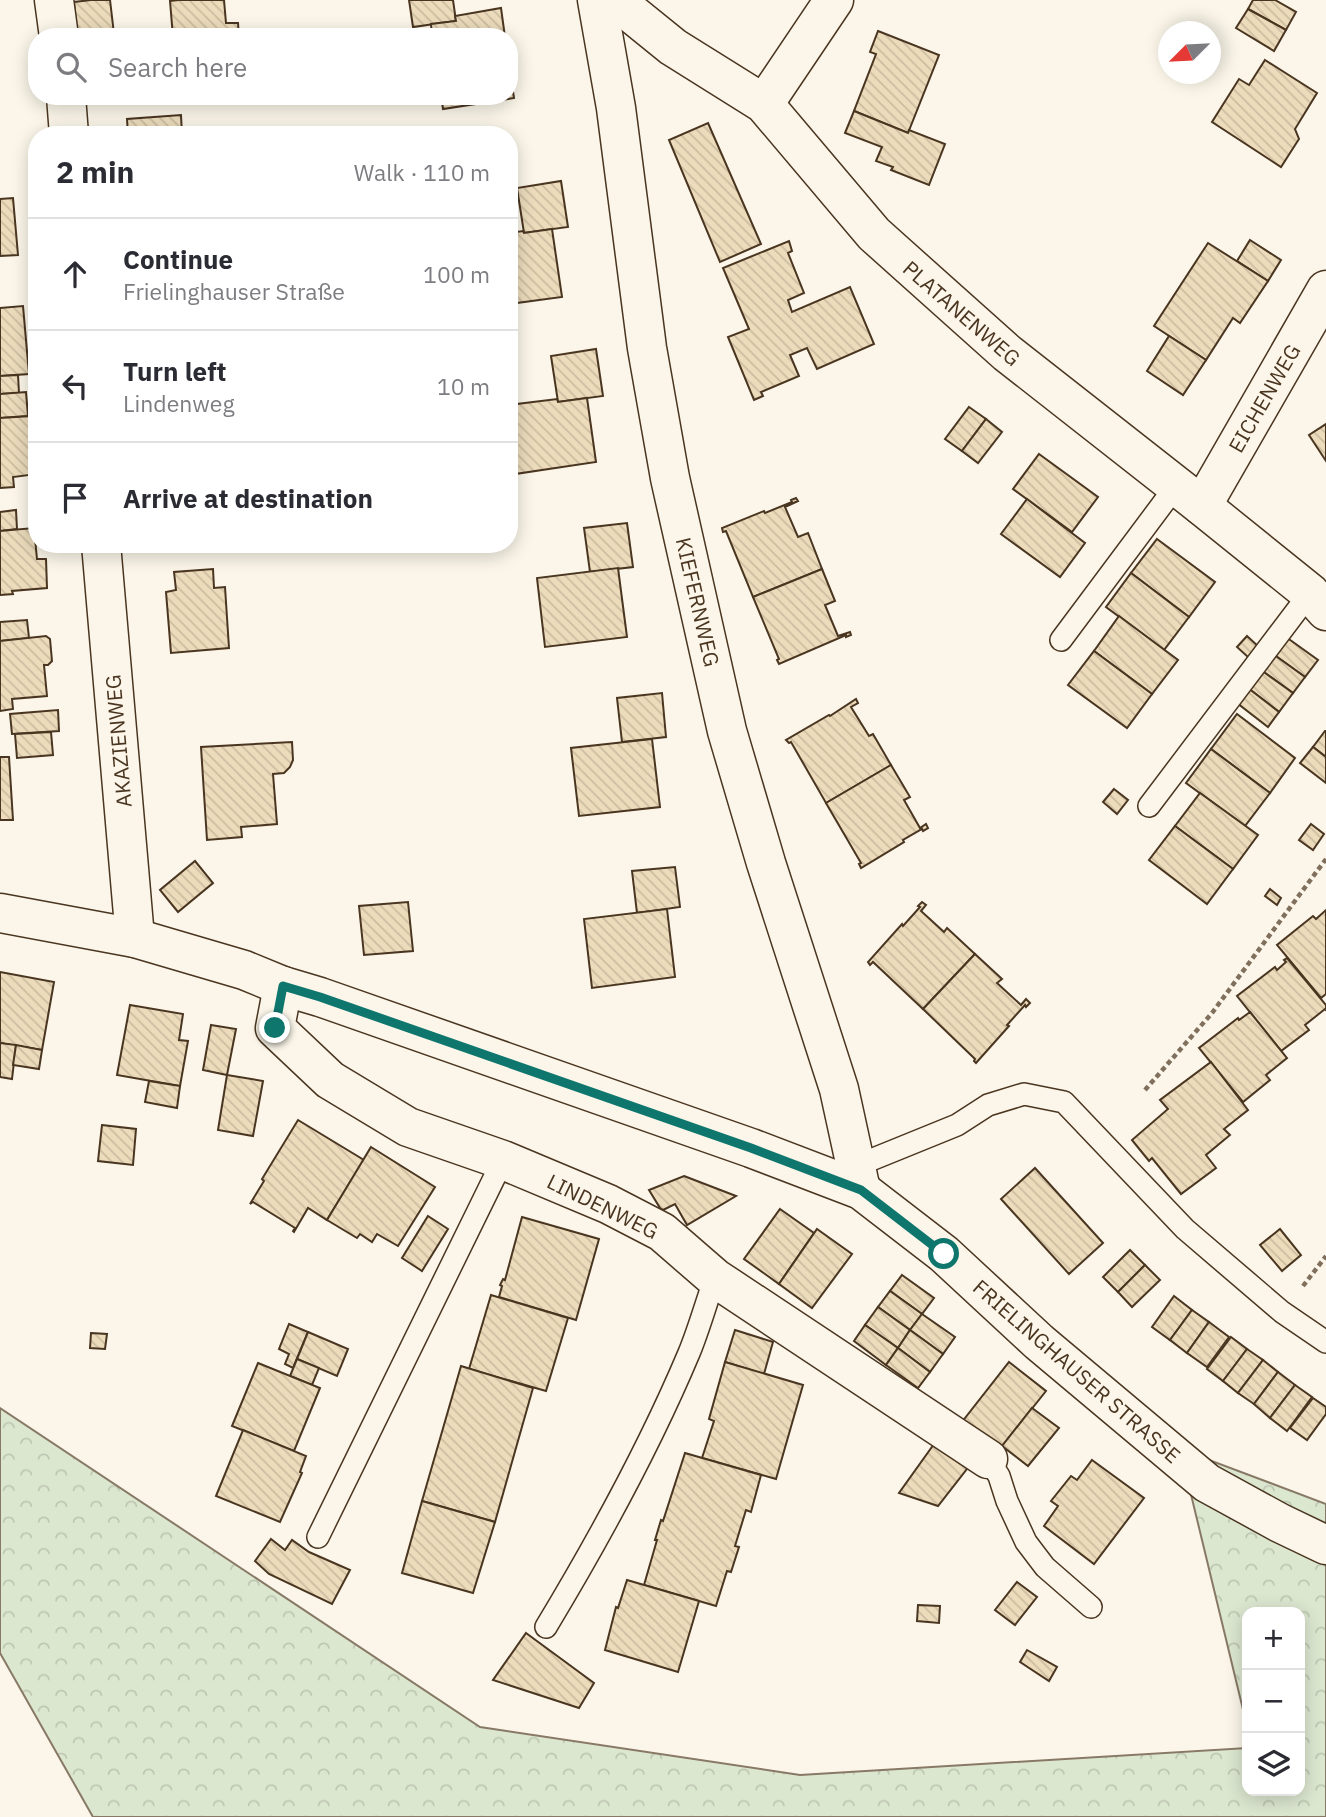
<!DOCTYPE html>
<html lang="en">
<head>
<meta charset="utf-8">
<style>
  :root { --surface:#fff; --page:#f7f7f7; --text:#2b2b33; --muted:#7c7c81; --line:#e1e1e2 }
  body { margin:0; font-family:"IBM Plex Sans",sans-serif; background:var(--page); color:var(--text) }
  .controls { position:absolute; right:21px; bottom:21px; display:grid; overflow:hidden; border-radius:14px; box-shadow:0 4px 18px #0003 }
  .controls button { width:63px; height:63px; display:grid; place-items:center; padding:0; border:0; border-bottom:2px solid var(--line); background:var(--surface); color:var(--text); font:35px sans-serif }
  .compass { position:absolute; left:1158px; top:21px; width:63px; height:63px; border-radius:50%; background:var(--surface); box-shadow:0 4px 18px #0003; rotate:246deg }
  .stop { position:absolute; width:21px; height:21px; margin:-16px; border:5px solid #0f766e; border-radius:50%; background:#fff }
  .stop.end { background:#0f766e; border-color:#fff; box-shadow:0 2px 7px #0008 }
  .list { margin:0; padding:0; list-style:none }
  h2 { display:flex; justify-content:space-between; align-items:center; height:91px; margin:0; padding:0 28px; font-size:30px }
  h2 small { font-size:23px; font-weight:400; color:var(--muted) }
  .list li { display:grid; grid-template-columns:46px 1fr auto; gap:21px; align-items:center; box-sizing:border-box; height:112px; padding:0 28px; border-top:2px solid var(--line) }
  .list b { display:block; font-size:26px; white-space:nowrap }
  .list p { margin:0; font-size:23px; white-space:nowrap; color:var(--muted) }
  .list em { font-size:23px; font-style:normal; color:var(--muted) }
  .icon { flex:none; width:38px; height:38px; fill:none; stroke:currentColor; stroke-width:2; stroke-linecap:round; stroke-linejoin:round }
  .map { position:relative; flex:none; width:1326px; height:1817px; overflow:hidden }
  .search { position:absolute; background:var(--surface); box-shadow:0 4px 18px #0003; left:28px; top:28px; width:490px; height:77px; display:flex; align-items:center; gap:18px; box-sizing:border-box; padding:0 24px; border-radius:28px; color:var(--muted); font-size:26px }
  .panel { position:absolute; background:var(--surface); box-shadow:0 4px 18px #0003; left:28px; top:126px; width:490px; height:427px; border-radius:28px }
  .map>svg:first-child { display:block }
</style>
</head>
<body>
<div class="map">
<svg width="1326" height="1817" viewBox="0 0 1326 1817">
  <defs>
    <pattern id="forest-crowns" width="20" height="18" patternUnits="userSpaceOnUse" patternTransform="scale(1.75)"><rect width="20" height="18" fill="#dce7d0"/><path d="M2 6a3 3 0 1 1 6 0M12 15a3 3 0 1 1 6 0" fill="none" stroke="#bec7b2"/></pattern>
    <pattern id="building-back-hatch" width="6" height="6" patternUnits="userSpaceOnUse" patternTransform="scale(1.75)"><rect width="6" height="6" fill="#ecdcbc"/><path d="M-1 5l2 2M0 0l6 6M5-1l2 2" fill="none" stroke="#ccbda1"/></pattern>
  </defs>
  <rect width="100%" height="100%" fill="#fbf6e9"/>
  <!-- forest -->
  <polygon fill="url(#forest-crowns)" stroke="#887966" stroke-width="2" points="0,1408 480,1727 800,1775 1247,1748 1247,1791 1300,1791 1300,1612 1247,1612 1247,1726 1180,1449 1326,1504 1326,1817 93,1817 0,1653"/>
  <!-- building -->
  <g fill="url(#building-back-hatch)" stroke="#4a3520" stroke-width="2">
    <polygon points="91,0 110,0 114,34 77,37 74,2"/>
    <polygon points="179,0 224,0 226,23 238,23 239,37 173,37 170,1"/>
    <polygon points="409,0 453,0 456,21 413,27"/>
    <polygon points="1253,0 1275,0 1296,12 1286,30 1248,9"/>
    <polygon points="501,8 505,37 432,37 431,24 456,21 455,16"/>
    <polygon points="1248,9 1286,30 1274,51 1236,28"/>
    <polygon points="878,31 939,55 908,133 854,111 876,54 870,52"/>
    <polygon points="1265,60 1317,93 1295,129 1299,139 1281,167 1212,122 1239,79 1249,85"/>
    <polygon points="509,66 514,98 443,109 441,96 509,96"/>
    <polygon points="854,111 908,133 909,130 945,144 929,185 891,170 893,167 876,161 882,147 845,133"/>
    <polygon points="181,115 182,135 128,135 127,119"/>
    <polygon points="708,123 761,244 720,262 669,140"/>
    <polygon points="561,181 568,227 524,233 517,188"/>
    <polygon points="13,198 18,255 0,256 0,199"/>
    <polygon points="552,229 562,297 509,304 509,233 523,231 524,233"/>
    <polygon points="1250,240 1281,260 1268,281 1237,261"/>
    <polygon points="789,241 792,251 788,253 804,293 788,300 792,312 850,287 874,344 817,369 807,348 790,355 799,376 761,392 763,396 754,400 728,337 749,329 723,268"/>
    <polygon points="1208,243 1268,281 1240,323 1233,318 1206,360 1154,326"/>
    <polygon points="23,306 29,374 0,376 0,308"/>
    <polygon points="1169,336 1206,360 1183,395 1147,371"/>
    <polygon points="596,349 603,396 558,402 551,356"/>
    <polygon points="18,375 19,393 0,394 0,376"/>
    <polygon points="26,392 28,416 0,418 0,394"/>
    <polygon points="587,398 596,462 515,474 509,437 509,405 557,399 558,402"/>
    <polygon points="969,407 986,419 962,451 945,439"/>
    <polygon points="32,416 37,474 13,477 14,487 0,488 0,418"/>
    <polygon points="986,419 1002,432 978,463 962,451"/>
    <polygon points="1326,424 1326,461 1309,435"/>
    <polygon points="1039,454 1098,497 1072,532 1013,489"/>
    <polygon points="796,498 798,501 785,507 798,537 808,533 822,569 753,597 726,531 723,532 722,528 764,511 765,513 792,502 791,500"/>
    <polygon points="1027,499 1085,543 1060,577 1001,534"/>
    <polygon points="16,510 17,529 0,531 0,512"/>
    <polygon points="627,523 633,567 590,572 584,528"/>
    <polygon points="34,528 37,559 46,559 47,588 12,591 13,594 0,595 0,531"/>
    <polygon points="1157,539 1215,582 1189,617 1131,573"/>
    <polygon points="618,568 627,637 545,647 537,578"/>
    <polygon points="213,569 214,588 225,587 229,648 171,653 166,592 176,590 174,572"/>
    <polygon points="822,569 835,601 825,605 838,636 850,632 851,635 846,637 846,635 779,664 777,660 779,659 753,597"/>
    <polygon points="1131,573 1189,617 1164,650 1106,607"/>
    <polygon points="1119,616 1178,660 1152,694 1094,651"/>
    <polygon points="27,620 29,638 0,641 0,622"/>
    <polygon points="46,636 50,639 52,661 48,665 44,665 47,696 12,699 13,709 0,711 0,641"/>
    <polygon points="1247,636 1260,648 1249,658 1237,647"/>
    <polygon points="1286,637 1318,660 1305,677 1273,654"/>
    <polygon points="1094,651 1152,694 1127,728 1068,685"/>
    <polygon points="1273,654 1305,677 1293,693 1261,670"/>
    <polygon points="1261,670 1293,693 1279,712 1248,688"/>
    <polygon points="1248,688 1279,712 1268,727 1237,703"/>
    <polygon points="662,693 666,737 622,742 617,698"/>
    <polygon points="856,699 858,703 851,707 869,736 873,734 891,765 826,803 791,742 789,743 786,740 829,715 830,716"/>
    <polygon points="58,710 59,731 12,734 10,714"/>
    <polygon points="1237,714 1295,758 1270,793 1211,749"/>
    <polygon points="1325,731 1326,731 1326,757 1313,747"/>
    <polygon points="51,732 53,755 17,758 15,734"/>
    <polygon points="652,739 660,807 579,816 571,748"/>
    <polygon points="292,742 293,760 290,767 284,773 273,774 277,824 241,827 242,837 207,840 201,747"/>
    <polygon points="1313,747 1326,757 1326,783 1300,763"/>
    <polygon points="1211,749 1270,793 1245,826 1186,783"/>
    <polygon points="0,757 9,757 13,820 0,820"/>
    <polygon points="891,765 910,797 904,800 920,828 926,824 928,828 923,831 922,829 903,840 904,842 861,868 859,864 861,863 826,803"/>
    <polygon points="1114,789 1128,800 1117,814 1103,802"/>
    <polygon points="1200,793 1258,835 1233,869 1175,826"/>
    <polygon points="1311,824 1324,834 1313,850 1299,840"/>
    <polygon points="1175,826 1233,869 1207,904 1149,860"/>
    <polygon points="195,861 213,883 178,912 160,890"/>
    <polygon points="675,867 680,907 637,913 632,871"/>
    <polygon points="1270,889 1281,898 1277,905 1265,896"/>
    <polygon points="408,902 413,951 364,955 359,906"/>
    <polygon points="922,902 926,905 921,911 944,932 947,928 975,954 923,1009 873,962 870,965 868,962 902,924 903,926 920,907 918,906"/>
    <polygon points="667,909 675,977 592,988 584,919"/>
    <polygon points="1326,910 1326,994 1321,998 1277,945 1313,916 1316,919"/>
    <polygon points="975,954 1002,979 997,983 1021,1005 1026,999 1030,1003 1026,1007 1025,1005 1007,1025 1009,1026 976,1063 974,1061 975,1059 923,1009"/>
    <polygon points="1287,958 1326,1005 1326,1010 1325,1009 1305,1025 1309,1030 1281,1051 1237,996 1275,967 1277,970 1286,962 1284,960"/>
    <polygon points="0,972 54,982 42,1050 0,1043"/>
    <polygon points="130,1005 183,1014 179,1040 188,1041 180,1086 117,1075"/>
    <polygon points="1250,1012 1287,1058 1266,1075 1270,1080 1243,1102 1199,1048 1238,1018 1239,1020"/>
    <polygon points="211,1025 236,1029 227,1075 203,1070"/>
    <polygon points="0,1043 16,1045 12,1079 0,1077"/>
    <polygon points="16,1045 42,1050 39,1069 13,1065"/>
    <polygon points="1211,1062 1248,1110 1224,1129 1230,1135 1206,1155 1216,1168 1181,1194 1152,1158 1149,1161 1132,1140 1168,1109 1160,1100"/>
    <polygon points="227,1075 263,1081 253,1136 218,1130"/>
    <polygon points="149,1081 180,1086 177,1108 145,1102"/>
    <polygon points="298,1120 364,1160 327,1220 308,1208 294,1232 293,1231 295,1228 253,1202 250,1204 264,1181 262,1179"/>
    <polygon points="102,1125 136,1129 133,1165 98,1161"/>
    <polygon points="371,1147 435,1187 398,1246 377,1234 372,1242 360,1234 357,1238 327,1220"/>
    <polygon points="1035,1168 1103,1243 1069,1274 1001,1199"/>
    <polygon points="684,1176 736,1196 687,1225 675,1204 663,1210 660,1208 649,1190"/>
    <polygon points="780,1209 814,1233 779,1284 744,1259"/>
    <polygon points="428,1216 448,1229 422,1271 402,1258"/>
    <polygon points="522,1217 599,1239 576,1320 499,1297 502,1286 500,1285 503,1279 505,1280"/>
    <polygon points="817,1229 852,1254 812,1308 779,1284"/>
    <polygon points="1280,1229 1301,1255 1282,1271 1260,1245"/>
    <polygon points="1130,1250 1145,1265 1118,1292 1103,1277"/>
    <polygon points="1145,1265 1160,1280 1132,1307 1118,1292"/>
    <polygon points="902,1275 934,1298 922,1314 890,1291"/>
    <polygon points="890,1291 922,1314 910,1330 878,1307"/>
    <polygon points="491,1295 568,1318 546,1391 469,1369"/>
    <polygon points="1174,1296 1192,1310 1170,1340 1152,1327"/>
    <polygon points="878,1307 910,1330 898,1348 865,1325"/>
    <polygon points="1192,1310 1209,1322 1187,1353 1170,1340"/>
    <polygon points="922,1314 955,1337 943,1354 910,1330"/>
    <polygon points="1209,1322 1229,1337 1207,1367 1187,1353"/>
    <polygon points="289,1324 308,1332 293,1368 285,1364 289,1354 279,1349"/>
    <polygon points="865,1325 898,1348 886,1365 854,1341"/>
    <polygon points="735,1330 773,1342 764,1374 725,1362"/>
    <polygon points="910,1330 943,1354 930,1372 898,1348"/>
    <polygon points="308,1332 348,1349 337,1376 297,1359"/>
    <polygon points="91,1333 107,1334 105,1349 90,1348"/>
    <polygon points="1231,1337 1247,1349 1223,1381 1207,1369"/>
    <polygon points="898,1348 930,1372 918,1388 886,1365"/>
    <polygon points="1247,1349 1263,1360 1238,1393 1223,1381"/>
    <polygon points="297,1359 319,1368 312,1385 290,1376"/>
    <polygon points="1263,1360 1278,1372 1254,1404 1238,1393"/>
    <polygon points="725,1362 803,1385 776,1479 702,1458 714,1421 709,1419"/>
    <polygon points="1009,1362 1046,1391 995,1455 958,1427"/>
    <polygon points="258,1363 320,1388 294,1451 232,1426"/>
    <polygon points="461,1366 533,1388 495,1522 422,1501"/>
    <polygon points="1278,1372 1295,1385 1270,1418 1254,1404"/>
    <polygon points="1295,1385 1312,1397 1287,1431 1270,1418"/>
    <polygon points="1313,1398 1326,1407 1326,1414 1307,1440 1290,1428"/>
    <polygon points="1032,1408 1059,1428 1028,1466 1002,1446"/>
    <polygon points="243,1430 306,1456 300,1472 302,1473 280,1522 216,1496"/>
    <polygon points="934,1444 970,1465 938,1506 899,1493"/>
    <polygon points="685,1453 761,1475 751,1512 746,1510 735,1546 739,1547 731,1572 727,1571 716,1606 644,1585 657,1540 655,1540 661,1520 663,1521"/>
    <polygon points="1092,1460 1144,1498 1094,1564 1044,1526 1058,1506 1051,1501 1071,1476 1077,1480"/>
    <polygon points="422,1501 495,1522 473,1593 402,1573"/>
    <polygon points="271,1539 285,1550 292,1540 309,1552 350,1570 332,1604 269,1574 255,1561"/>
    <polygon points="627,1580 699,1601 678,1672 605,1650 616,1607 618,1608"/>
    <polygon points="1017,1582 1037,1597 1015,1625 995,1610"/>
    <polygon points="918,1605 940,1606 939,1623 917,1621"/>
    <polygon points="526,1633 594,1683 579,1708 493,1680"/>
    <polygon points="1027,1650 1057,1667 1049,1681 1020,1662"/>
  </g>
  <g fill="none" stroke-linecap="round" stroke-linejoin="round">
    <defs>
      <g id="lane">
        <polyline points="1061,640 1176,486"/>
        <polyline points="1149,806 1310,593"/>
        <polyline points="856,1166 957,1125 988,1105 1024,1094 1064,1102 1185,1229 1282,1312 1326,1342"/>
        <polyline points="988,1459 999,1476 1007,1501 1026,1542 1045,1567 1091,1607"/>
        <polyline points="318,1537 503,1160"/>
        <path d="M546,1627C599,1539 649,1448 689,1353C699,1329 706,1303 715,1278"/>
      </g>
      <g id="street">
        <polyline points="54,0 59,37"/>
        <polyline points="597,0 616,108 647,348 670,478 727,731 766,863 839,1089 861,1190"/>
        <polyline points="615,0 673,47 764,104 874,234 1007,353 1202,506 1310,593 1326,611"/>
        <polyline points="66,96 69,135"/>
        <polyline points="764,104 834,0"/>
        <polyline points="1202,506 1326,290"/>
        <polyline points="101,544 135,938"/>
        <polyline points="0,913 135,938 244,970 283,986 320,997 751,1148 861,1190 944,1254 1039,1342 1207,1483 1280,1523 1326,1545"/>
        <polyline points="283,986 275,1028 330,1080 408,1127 503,1160 608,1204 662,1232 715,1278 988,1459"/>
      </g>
    </defs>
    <!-- lane casing -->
    <use href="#lane" stroke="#4a3520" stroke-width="24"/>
    <!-- street casing -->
    <use href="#street" stroke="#4a3520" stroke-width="41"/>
    <!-- path -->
    <g stroke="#7f6f5c" stroke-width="4.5" stroke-dasharray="5 3.5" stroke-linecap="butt">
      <polyline points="1145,1090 1212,1013 1326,859"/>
      <polyline points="1303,1286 1326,1256"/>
    </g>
    <!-- lane -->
    <use href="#lane" stroke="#fbf6e9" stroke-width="21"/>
    <!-- street -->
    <use href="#street" stroke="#fbf6e9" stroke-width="38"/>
  </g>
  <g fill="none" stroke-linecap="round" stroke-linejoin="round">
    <!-- route -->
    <polyline stroke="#0f766e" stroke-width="9" points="275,1028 283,986 320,997 751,1148 861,1190 944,1254"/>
  </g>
  <g text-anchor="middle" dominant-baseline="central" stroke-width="5" stroke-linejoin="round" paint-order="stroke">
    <!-- street labels -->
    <g font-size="21" fill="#4a3520" stroke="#fbf6e9">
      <text transform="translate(962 313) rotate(41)">PLATANENWEG</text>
      <text transform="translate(1264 398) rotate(-60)">EICHENWEG</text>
      <text transform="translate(698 602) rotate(77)">KIEFERNWEG</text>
      <text transform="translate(118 741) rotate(-95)">AKAZIENWEG</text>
      <text transform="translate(603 1206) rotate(26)">LINDENWEG</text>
      <text transform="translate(1077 1371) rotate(41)">FRIELINGHAUSER STRASSE</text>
    </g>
  </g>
</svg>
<div class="controls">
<button>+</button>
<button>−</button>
<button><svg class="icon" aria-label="layers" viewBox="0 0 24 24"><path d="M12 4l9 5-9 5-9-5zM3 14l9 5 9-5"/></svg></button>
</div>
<svg class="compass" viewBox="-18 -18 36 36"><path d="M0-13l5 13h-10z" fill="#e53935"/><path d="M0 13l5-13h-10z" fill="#7c7c81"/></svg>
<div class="stop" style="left:944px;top:1254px"></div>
<div class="stop end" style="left:275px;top:1028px"></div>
<div class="search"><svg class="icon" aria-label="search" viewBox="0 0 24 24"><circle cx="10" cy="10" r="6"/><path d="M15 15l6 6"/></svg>Search here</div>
<section class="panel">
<h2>2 min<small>Walk · 110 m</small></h2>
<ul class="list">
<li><svg class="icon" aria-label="ahead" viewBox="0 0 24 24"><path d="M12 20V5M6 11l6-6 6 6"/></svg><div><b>Continue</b><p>Frielinghauser Straße</p></div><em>100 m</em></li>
<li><svg class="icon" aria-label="left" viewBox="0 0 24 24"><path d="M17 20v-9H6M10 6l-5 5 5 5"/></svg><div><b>Turn left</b><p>Lindenweg</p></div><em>10 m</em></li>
<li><svg class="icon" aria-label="arrive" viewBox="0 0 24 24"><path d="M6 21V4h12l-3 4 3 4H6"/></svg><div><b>Arrive at destination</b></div></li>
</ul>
</section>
</div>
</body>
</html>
